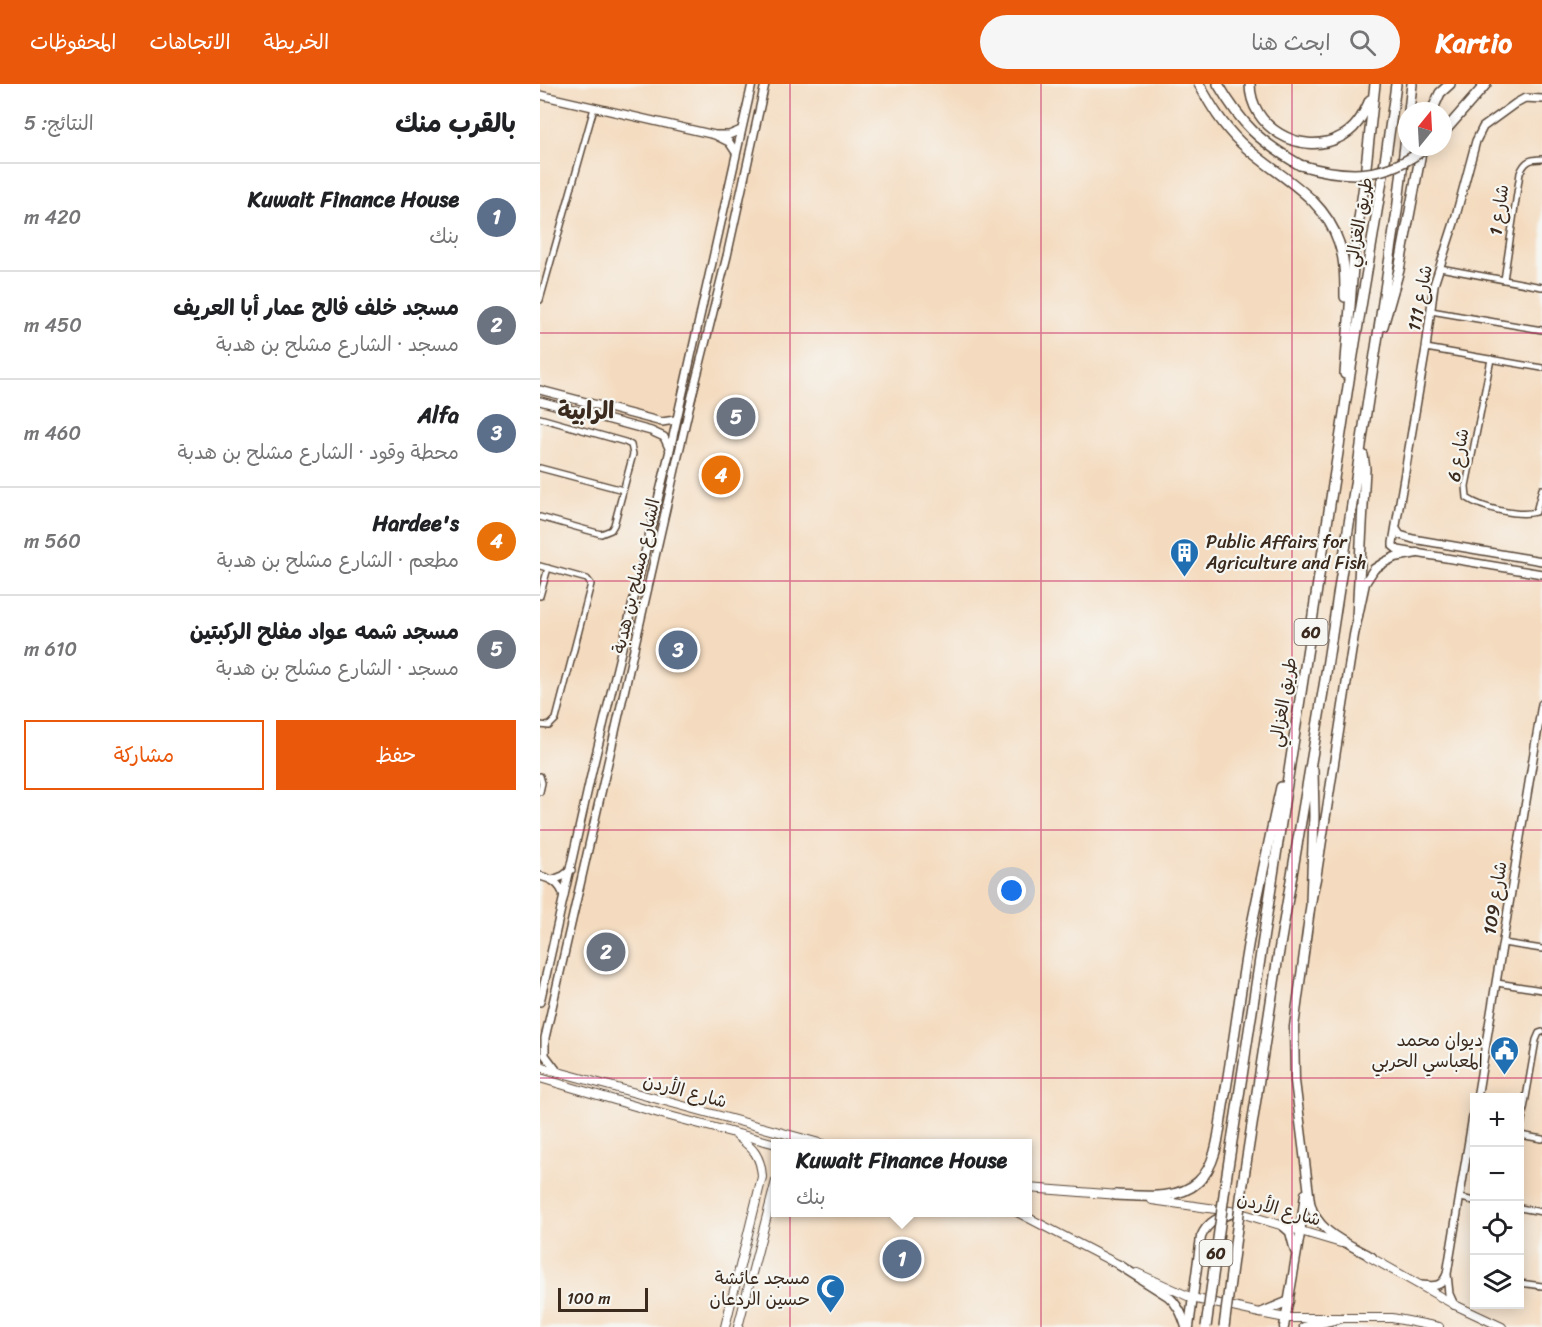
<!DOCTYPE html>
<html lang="ar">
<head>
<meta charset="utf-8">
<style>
  :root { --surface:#fff; --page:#f6f6f6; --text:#202124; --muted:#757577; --line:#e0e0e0; --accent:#ea580c }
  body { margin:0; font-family:Sriracha,"Playpen Sans Arabic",sans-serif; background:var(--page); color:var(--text); direction:rtl }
  .controls { position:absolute; right:18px; bottom:18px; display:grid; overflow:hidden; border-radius:0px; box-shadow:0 3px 15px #0003 }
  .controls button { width:54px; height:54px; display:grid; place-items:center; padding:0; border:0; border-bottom:2px solid var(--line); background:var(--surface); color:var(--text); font:30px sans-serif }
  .compass { position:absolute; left:858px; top:18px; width:54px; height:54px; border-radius:50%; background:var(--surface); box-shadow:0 3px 15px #0003; rotate:18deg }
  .scale { position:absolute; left:18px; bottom:15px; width:90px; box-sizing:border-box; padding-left:6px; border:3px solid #3b2a1e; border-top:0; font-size:16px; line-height:21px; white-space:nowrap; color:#3b2a1e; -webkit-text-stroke:4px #f6f6f2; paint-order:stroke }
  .you { position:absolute; left:472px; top:807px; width:21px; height:21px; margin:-15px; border:4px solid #fff; border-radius:50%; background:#1a73e8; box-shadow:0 0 0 9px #1a73e833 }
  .badge { display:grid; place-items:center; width:39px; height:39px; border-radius:50%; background:var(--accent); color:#fff; font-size:20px; font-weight:700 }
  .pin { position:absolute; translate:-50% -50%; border:3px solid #fff; box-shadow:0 2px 6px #0006 }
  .popup { position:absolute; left:231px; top:1055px; width:261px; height:78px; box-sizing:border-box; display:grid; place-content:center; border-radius:0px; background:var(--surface); filter:drop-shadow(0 2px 4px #0005); font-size:20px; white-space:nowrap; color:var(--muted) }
  .popup b { font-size:22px; color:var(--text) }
  .popup::after { content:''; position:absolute; left:50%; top:100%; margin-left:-12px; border:12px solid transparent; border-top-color:var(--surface) }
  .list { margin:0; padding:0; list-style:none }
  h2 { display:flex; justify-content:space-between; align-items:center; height:78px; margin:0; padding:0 24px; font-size:26px }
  h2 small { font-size:20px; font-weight:400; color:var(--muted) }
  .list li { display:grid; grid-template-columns:39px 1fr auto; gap:18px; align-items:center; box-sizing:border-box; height:108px; padding:0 24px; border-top:2px solid var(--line) }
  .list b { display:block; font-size:22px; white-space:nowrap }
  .list p { margin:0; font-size:20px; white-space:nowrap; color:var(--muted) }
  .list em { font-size:20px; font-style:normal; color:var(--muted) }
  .actions { display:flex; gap:12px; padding:18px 24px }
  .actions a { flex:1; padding:14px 0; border:2px solid var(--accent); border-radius:0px; text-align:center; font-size:21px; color:var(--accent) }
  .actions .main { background:var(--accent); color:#fff }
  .icon { flex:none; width:33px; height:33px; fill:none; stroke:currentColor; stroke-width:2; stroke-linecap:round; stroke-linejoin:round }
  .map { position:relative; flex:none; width:1002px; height:1243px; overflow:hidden; direction:ltr }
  header { display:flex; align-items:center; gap:36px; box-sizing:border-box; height:84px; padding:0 30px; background:var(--accent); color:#fff }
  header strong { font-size:28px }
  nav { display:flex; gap:33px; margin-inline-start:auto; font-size:21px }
  .search { width:420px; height:54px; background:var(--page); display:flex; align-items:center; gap:15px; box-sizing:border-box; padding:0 21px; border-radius:33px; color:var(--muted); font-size:22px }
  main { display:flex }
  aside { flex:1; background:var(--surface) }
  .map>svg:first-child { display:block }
</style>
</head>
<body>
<header>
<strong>Kartio</strong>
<div class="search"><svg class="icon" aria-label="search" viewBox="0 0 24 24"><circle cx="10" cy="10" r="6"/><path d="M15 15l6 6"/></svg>ابحث هنا</div>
<nav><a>الخريطة</a><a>الاتجاهات</a><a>المحفوظات</a></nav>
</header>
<main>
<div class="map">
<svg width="1002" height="1243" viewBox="0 0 1002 1243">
  <rect width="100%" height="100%" fill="#f6f6f2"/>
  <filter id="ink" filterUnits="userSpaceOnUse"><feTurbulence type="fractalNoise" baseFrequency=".0167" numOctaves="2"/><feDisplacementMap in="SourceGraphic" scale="12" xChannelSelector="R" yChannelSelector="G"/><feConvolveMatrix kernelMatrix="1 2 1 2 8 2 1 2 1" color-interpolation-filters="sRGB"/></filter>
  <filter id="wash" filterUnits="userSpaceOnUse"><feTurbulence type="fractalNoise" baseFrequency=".008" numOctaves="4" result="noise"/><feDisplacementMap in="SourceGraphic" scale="24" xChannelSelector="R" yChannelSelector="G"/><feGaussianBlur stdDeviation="1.35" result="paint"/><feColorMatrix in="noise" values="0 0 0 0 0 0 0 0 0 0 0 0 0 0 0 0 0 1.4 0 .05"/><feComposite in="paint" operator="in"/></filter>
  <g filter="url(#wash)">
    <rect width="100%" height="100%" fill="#f4dbbf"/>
  </g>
  <g filter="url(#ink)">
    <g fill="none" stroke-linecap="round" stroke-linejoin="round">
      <defs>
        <g id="minor">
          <polyline points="900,184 1002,203"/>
          <path d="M964,196L980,89C985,77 990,75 1002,75"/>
          <polyline points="0,216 54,24"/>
          <polyline points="891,227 1002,246"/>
          <polyline points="886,264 1002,284"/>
          <path d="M951,275L926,402L927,414C942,424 978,433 996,428L1002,405"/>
          <polyline points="0,334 85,358 91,361 93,370 74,441 71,446 61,450 0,433"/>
          <polyline points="0,384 83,406"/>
          <polyline points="0,482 47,495 51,500 16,635 9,642 0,641"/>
          <polyline points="0,512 8,484"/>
          <polyline points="0,692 2,699 0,708"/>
          <polyline points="963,859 1002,865"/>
          <polyline points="957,899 1002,906"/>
          <polyline points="980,1048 996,956 999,949 1002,948"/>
          <polyline points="980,1051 1002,1055"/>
          <polyline points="921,1114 934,1117"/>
          <polyline points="980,1124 1002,1128"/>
          <polyline points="980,1199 1002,1202"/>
        </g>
        <g id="tertiary">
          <polyline points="0,11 175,51 189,51 201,46"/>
          <polyline points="1002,15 985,14 976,19 943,43 936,57 914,139 894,201 886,264 853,459 853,462 858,466 1002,490"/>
          <polyline points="177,52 189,58 195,67"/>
          <polyline points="0,306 122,338 135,336"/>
          <polyline points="0,317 111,347 124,353 129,364"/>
          <polyline points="856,445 860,451 873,455 1002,477"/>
          <path d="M0,792C12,795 20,799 24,812"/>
          <polyline points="13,796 23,792 31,786"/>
          <polyline points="0,918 52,687 130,366 212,0"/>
          <polyline points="17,987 5,971 5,954 149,324 187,172 225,0"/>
          <polyline points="937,1014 1002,620"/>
          <path d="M881,1201C892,1202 901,1204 906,1192"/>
          <polyline points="914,1221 909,1210 907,1190 934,1026"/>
        </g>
        <g id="secondary">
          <polyline points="0,983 283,1060"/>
          <polyline points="0,994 122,1030 236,1060"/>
          <polyline points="488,1104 579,1111"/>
          <polyline points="612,1116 697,1128 801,1159"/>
          <polyline points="477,1128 583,1183"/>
          <polyline points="828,1172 915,1221 962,1243"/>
          <polyline points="597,1189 652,1214 720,1229 746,1234 852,1234 899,1243"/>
          <path d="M185,1243L222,1093C221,1072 213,1064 197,1052"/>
          <polyline points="198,1243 236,1097"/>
        </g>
        <g id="primary">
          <polyline points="742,1141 750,1148 755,1167"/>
          <path d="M832,1173C807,1159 776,1148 770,1118L755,997L754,943L771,818L776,795L814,551L825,499L834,485L845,478L855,473L877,469"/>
          <path d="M579,1181L628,1212C638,1221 642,1230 646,1243"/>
          <polyline points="720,1229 749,1217"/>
          <path d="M649,1243L661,1153C668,1136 680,1133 697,1128"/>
          <polyline points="744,1243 760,1150 765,1110"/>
          <polyline points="764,1243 802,1234"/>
        </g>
        <g id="motorway">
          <path d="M659,0C671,22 683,42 701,59C736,92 783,110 799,159C805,176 805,195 805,213"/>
          <path d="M678,0C702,41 719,57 760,81"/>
          <path d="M710,0C710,43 760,72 798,54C815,47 823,32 830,16"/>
          <polyline points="869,27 872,0"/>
          <polyline points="892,27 900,9 910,0"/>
          <polyline points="903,49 946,0"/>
          <polyline points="843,242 859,186 882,63"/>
          <polyline points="805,290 814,169 824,101 835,0"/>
          <polyline points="817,533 825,385 823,371"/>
          <polyline points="771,818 774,732 773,686"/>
          <path d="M686,1096C725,842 765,589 803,336C819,224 842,112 856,0"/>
          <polyline points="703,1099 737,879 785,596 857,127 867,45"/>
          <path d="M575,1111C602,1112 637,1117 658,1098C679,1079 679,1042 684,1016C694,961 700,905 710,850C720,801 730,752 741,703"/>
        </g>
      </defs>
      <!-- minor casing -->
      <use href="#minor" stroke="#574536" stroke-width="8"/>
      <!-- tertiary casing -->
      <use href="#tertiary" stroke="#574536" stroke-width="10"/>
      <!-- secondary casing -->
      <use href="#secondary" stroke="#574536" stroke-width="10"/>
      <!-- primary casing -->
      <use href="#primary" stroke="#574536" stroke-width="11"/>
      <!-- motorway casing -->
      <use href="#motorway" stroke="#574536" stroke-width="12"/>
      <!-- minor -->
      <use href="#minor" stroke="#fff" stroke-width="5"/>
      <!-- tertiary -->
      <use href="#tertiary" stroke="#fff" stroke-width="7"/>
      <!-- secondary -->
      <use href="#secondary" stroke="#fff" stroke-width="8"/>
      <!-- primary -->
      <use href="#primary" stroke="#fff" stroke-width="8"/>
      <!-- motorway -->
      <use href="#motorway" stroke="#fff" stroke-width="9"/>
      <defs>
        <g id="motorway-bridge">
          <path d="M760,81C808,95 846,95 887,63"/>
          <polyline points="666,1243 686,1096"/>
          <polyline points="684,1243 703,1099"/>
        </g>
      </defs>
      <!-- motorway-bridge casing -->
      <use href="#motorway-bridge" stroke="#574536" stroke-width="12" stroke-linecap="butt"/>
      <!-- motorway-bridge -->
      <use href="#motorway-bridge" stroke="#fff" stroke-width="9"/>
    </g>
  </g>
  <!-- grid -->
  <path fill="none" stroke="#c2185b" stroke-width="1.5" stroke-opacity="0.55" d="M250,0V1243M501,0V1243M752,0V1243M0,249H1002M0,497H1002M0,746H1002M0,994H1002"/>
  <!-- icons -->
  <defs>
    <symbol id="building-pin" viewBox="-11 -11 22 30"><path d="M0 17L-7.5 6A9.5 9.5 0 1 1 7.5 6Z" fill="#1f6fb2" stroke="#f6f6f2"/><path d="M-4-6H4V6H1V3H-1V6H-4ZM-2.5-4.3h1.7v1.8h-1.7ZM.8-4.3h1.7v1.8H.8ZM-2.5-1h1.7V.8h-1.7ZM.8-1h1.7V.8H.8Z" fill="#fff"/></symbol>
    <symbol id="civic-pin" viewBox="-11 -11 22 30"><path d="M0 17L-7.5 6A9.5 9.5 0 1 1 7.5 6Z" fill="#1f6fb2" stroke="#f6f6f2"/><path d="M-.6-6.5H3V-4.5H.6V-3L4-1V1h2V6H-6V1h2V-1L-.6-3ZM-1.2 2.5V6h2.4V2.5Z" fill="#fff"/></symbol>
    <symbol id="mosque-pin" viewBox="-11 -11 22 30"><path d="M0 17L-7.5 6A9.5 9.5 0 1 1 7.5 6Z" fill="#1f6fb2" stroke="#f6f6f2"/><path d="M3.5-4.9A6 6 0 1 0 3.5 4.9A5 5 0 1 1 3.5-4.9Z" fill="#fff"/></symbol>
  </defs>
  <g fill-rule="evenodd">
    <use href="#building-pin" x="628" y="452" width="33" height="45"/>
    <use href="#civic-pin" x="948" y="950" width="33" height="45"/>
    <use href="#mosque-pin" x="274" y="1188" width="33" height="45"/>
  </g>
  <g text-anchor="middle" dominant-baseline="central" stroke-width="4.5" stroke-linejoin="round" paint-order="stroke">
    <!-- shield labels -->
    <g fill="#f6f6f2" stroke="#73675e" stroke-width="1.5">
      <rect x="754.5" y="535" width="33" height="26" rx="4.5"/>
      <rect x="659.5" y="1156" width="33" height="26" rx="4.5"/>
    </g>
    <g font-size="16" font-weight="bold" fill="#3b2a1e">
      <text x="771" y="548">60</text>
      <text x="676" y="1169">60</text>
    </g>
    <!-- street labels -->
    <g font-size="18" fill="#3b2a1e" stroke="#f6f6f2">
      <text transform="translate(959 126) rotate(-82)">شارع 1</text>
      <text transform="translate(819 138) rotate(-80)">طريق الغزالي</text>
      <text transform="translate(880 214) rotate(-79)">شارع 111</text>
      <text transform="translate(918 371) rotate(-80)">شارع 6</text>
      <text transform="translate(96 492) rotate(-77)">الشارع مشلح بن هدبة</text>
      <text transform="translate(743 618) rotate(-80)">طريق الغزالي</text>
      <text transform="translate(955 814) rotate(-81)">شارع 109</text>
      <text transform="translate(145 1007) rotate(15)">شارع الأردن</text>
      <text transform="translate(739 1125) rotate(15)">شارع الأردن</text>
    </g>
    <!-- poi labels -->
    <g font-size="18" fill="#3b2a1e" stroke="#f6f6f2" text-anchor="end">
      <text x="666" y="458" text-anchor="start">Public Affairs for<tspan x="666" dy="21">Agriculture and Fish</tspan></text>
      <text x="943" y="956">ديوان محمد<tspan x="943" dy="21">المعباسي الحربي</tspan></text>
      <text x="270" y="1194">مسجد عائشة<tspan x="270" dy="21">حسين الردعان</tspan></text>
    </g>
    <!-- district labels -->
    <g font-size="24" font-weight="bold" fill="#3b2a1e" stroke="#f6f6f2">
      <text x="46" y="327">الرابية</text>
    </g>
  </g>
</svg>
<div class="controls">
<button>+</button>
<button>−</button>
<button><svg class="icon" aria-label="locate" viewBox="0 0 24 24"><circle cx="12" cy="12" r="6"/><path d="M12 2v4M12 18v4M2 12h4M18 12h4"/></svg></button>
<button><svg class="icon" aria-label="layers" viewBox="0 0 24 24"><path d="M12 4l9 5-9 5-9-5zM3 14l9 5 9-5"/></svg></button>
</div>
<svg class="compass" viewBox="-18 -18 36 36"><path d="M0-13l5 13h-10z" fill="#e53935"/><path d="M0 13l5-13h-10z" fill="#757577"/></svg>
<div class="scale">100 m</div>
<div class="you"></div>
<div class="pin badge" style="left:362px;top:1175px;background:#5c6f8a">1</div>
<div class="popup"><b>Kuwait Finance House</b>بنك</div>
<div class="pin badge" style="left:66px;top:868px;background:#6b7280">2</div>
<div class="pin badge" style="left:138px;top:566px;background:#5c6f8a">3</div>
<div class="pin badge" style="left:181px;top:391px;background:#e8710a">4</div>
<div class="pin badge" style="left:196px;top:333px;background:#6b7280">5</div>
</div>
<aside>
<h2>بالقرب منك<small>النتائج: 5</small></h2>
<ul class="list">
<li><span class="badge" style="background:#5c6f8a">1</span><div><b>Kuwait Finance House</b><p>بنك</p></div><em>420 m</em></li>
<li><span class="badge" style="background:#6b7280">2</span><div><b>مسجد خلف فالح عمار أبا العريف</b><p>مسجد · الشارع مشلح بن هدبة</p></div><em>450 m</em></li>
<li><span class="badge" style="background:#5c6f8a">3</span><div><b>Alfa</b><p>محطة وقود · الشارع مشلح بن هدبة</p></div><em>460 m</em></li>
<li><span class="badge" style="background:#e8710a">4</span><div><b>Hardee's</b><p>مطعم · الشارع مشلح بن هدبة</p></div><em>560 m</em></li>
<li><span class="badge" style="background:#6b7280">5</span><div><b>مسجد شمه عواد مفلح الركبتين</b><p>مسجد · الشارع مشلح بن هدبة</p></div><em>610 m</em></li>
</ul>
<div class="actions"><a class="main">حفظ</a><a>مشاركة</a></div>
</aside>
</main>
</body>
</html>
